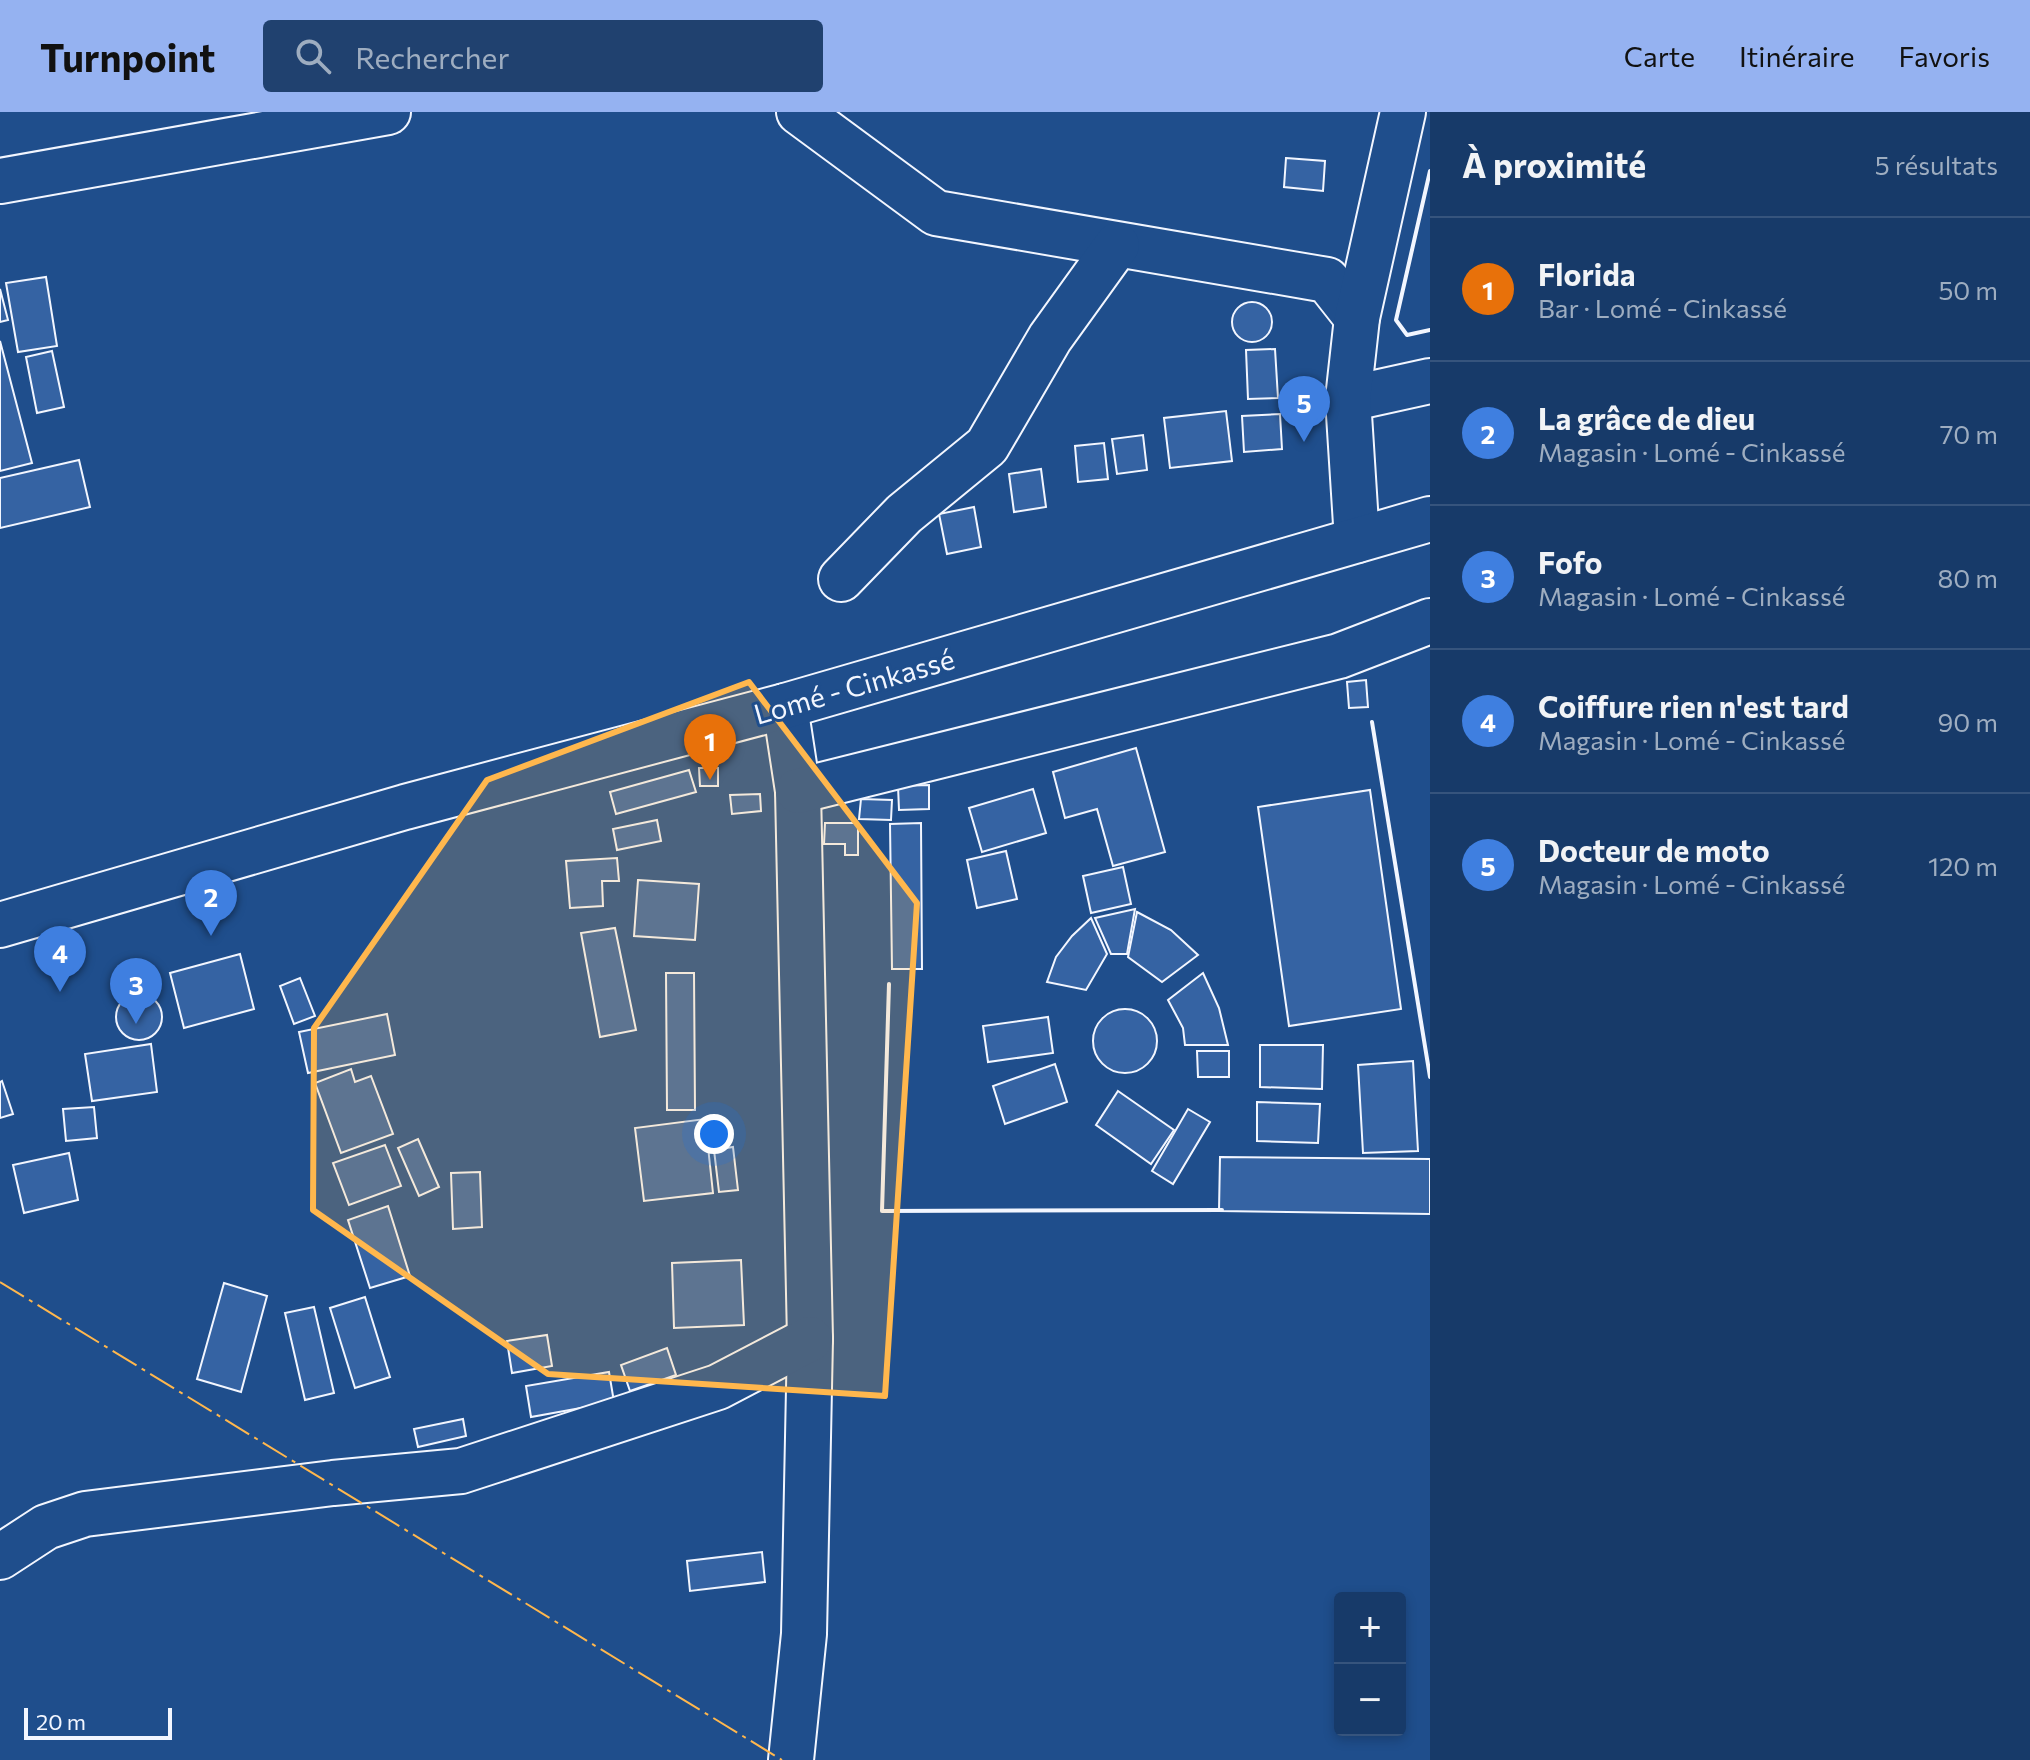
<!DOCTYPE html>
<html lang="fr">
<head>
<meta charset="utf-8">
<style>
  :root { --surface:#173a69; --page:#20416f; --text:#f1f3f6; --muted:#9eadc0; --line:#36547d; --accent:#95b2f1 }
  body { margin:0; font-family:Commissioner,sans-serif; background:var(--page); color:var(--text) }
  .controls { position:absolute; right:24px; bottom:24px; display:grid; overflow:hidden; border-radius:8px; box-shadow:0 4px 12px #0003 }
  .controls button { width:72px; height:72px; display:grid; place-items:center; padding:0; border:0; border-bottom:2px solid var(--line); background:var(--surface); color:var(--text); font:40px sans-serif }
  .scale { position:absolute; left:24px; bottom:20px; width:148px; box-sizing:border-box; padding-left:8px; border:4px solid #f2f6ff; border-top:0; font-size:22px; line-height:28px; white-space:nowrap; color:#f2f6ff; -webkit-text-stroke:6px #1f4e8c; paint-order:stroke }
  .you { position:absolute; left:714px; top:1022px; width:28px; height:28px; margin:-20px; border:6px solid #fff; border-radius:50%; background:#1a73e8; box-shadow:0 0 0 12px #1a73e833 }
  .badge { display:grid; place-items:center; width:52px; height:52px; border-radius:50%; background:var(--accent); color:#fff; font-size:26px; font-weight:700 }
  .pin { position:absolute; translate:-50% -66px; filter:drop-shadow(0 2px 4px #0008) }
  .pin::after { content:''; position:absolute; top:42px; width:28px; height:24px; background:inherit; clip-path:polygon(0 0,100% 0,50% 100%) }
  .list { margin:0; padding:0; list-style:none }
  h2 { display:flex; justify-content:space-between; align-items:center; height:104px; margin:0; padding:0 32px; font-size:34px }
  h2 small { font-size:26px; font-weight:400; color:var(--muted) }
  .list li { display:grid; grid-template-columns:52px 1fr auto; gap:24px; align-items:center; box-sizing:border-box; height:144px; padding:0 32px; border-top:2px solid var(--line) }
  .list b { display:block; font-size:30px; white-space:nowrap }
  .list p { margin:0; font-size:26px; white-space:nowrap; color:var(--muted) }
  .list em { font-size:26px; font-style:normal; color:var(--muted) }
  .icon { flex:none; width:44px; height:44px; fill:none; stroke:currentColor; stroke-width:2; stroke-linecap:round; stroke-linejoin:round }
  .map { position:relative; flex:none; width:1430px; height:1648px; overflow:hidden }
  header { display:flex; align-items:center; gap:48px; box-sizing:border-box; height:112px; padding:0 40px; background:var(--accent); color:#111 }
  header strong { font-size:38px }
  nav { display:flex; gap:44px; margin-inline-start:auto; font-size:28px }
  .search { width:560px; height:72px; background:var(--page); display:flex; align-items:center; gap:20px; box-sizing:border-box; padding:0 28px; border-radius:8px; color:var(--muted); font-size:30px }
  main { display:flex }
  aside { flex:1; background:var(--surface) }
  .map>svg:first-child { display:block }
</style>
</head>
<body>
<header>
<strong>Turnpoint</strong>
<div class="search"><svg class="icon" aria-label="search" viewBox="0 0 24 24"><circle cx="10" cy="10" r="6"/><path d="M15 15l6 6"/></svg>Rechercher</div>
<nav><a>Carte</a><a>Itinéraire</a><a>Favoris</a></nav>
</header>
<main>
<div class="map">
<svg width="1430" height="1648" viewBox="0 0 1430 1648">
  <rect width="100%" height="100%" fill="#1f4e8c"/>
  <!-- building -->
  <g fill="#3563a3" stroke="#f2f6ff" stroke-width="2">
    <polygon points="1286,46 1325,49 1323,79 1284,75"/>
    <polygon points="46,165 57,234 18,240 6,171"/>
    <polygon points="0,177 8,208 0,210"/>
    <circle cx="1252" cy="210" r="20"/>
    <polygon points="0,229 32,351 0,359"/>
    <polygon points="1275,237 1278,286 1248,287 1246,238"/>
    <polygon points="52,239 64,295 37,301 26,245"/>
    <polygon points="1226,299 1232,349 1170,356 1164,306"/>
    <polygon points="1280,302 1282,337 1244,340 1242,304"/>
    <polygon points="1143,323 1147,358 1117,362 1112,327"/>
    <polygon points="1104,331 1108,367 1078,370 1075,334"/>
    <polygon points="79,348 90,395 0,416 0,366"/>
    <polygon points="1041,357 1046,395 1014,400 1009,362"/>
    <polygon points="974,395 981,435 947,442 939,402"/>
    <polygon points="1366,568 1368,595 1349,596 1347,570"/>
    <polygon points="1136,636 1165,740 1113,754 1097,697 1065,706 1053,660"/>
    <polygon points="699,656 718,656 718,674 700,674"/>
    <polygon points="689,658 696,680 616,702 610,680"/>
    <polygon points="929,673 929,697 899,698 898,674"/>
    <polygon points="1033,677 1046,721 982,740 969,696"/>
    <polygon points="1370,678 1401,897 1289,914 1258,695"/>
    <polygon points="760,682 761,699 732,702 730,683"/>
    <polygon points="861,687 892,688 891,708 859,707"/>
    <polygon points="657,708 661,729 617,738 613,717"/>
    <polygon points="825,711 858,711 858,743 845,743 845,732 824,732"/>
    <polygon points="921,711 922,857 892,857 890,712"/>
    <polygon points="1006,739 1017,787 977,796 967,748"/>
    <polygon points="617,746 619,769 602,769 603,794 570,796 566,749"/>
    <polygon points="1123,755 1131,792 1091,801 1083,764"/>
    <polygon points="638,768 699,772 695,828 634,824"/>
    <polygon points="1135,797 1127,842 1111,842 1095,806"/>
    <polygon points="1137,800 1171,818 1198,843 1162,870 1128,845"/>
    <polygon points="1091,806 1107,842 1086,878 1047,870 1056,845 1072,824"/>
    <polygon points="615,816 636,918 600,925 581,821"/>
    <polygon points="240,842 254,897 184,916 170,861"/>
    <polygon points="666,861 694,861 695,998 667,998"/>
    <polygon points="1203,861 1219,896 1228,933 1185,933 1183,916 1168,888"/>
    <polygon points="300,866 315,904 294,912 280,874"/>
    <circle cx="139" cy="905" r="23"/>
    <circle cx="1125" cy="929" r="32"/>
    <polygon points="387,902 395,943 308,961 299,920"/>
    <polygon points="1048,905 1053,941 988,950 983,914"/>
    <polygon points="151,932 157,980 92,989 85,942"/>
    <polygon points="1260,933 1323,933 1322,977 1260,975"/>
    <polygon points="1197,939 1229,939 1229,965 1198,965"/>
    <polygon points="1413,949 1418,1039 1363,1041 1358,953"/>
    <polygon points="1055,952 1067,990 1005,1012 993,974"/>
    <polygon points="351,957 355,970 371,964 393,1022 341,1041 315,971"/>
    <polygon points="2,969 13,1002 0,1006 0,970"/>
    <polygon points="1118,979 1174,1018 1151,1052 1096,1013"/>
    <polygon points="1257,990 1320,992 1318,1031 1257,1029"/>
    <polygon points="94,995 97,1026 66,1029 63,997"/>
    <polygon points="1188,997 1210,1010 1173,1072 1152,1059"/>
    <polygon points="705,1007 713,1081 644,1089 635,1016"/>
    <polygon points="418,1027 439,1075 419,1084 398,1036"/>
    <polygon points="385,1033 401,1074 349,1093 333,1051"/>
    <polygon points="733,1035 738,1078 719,1080 714,1038"/>
    <polygon points="69,1041 78,1088 24,1101 13,1053"/>
    <polygon points="1220,1045 1430,1047 1430,1102 1219,1099"/>
    <polygon points="480,1060 482,1115 453,1117 451,1061"/>
    <polygon points="388,1094 410,1164 370,1176 348,1108"/>
    <polygon points="741,1148 744,1213 674,1216 672,1151"/>
    <polygon points="224,1171 267,1184 241,1280 197,1267"/>
    <polygon points="365,1185 390,1265 355,1276 330,1196"/>
    <polygon points="314,1195 334,1281 305,1288 285,1201"/>
    <polygon points="547,1223 552,1254 512,1261 507,1229"/>
    <polygon points="667,1236 676,1263 630,1279 621,1253"/>
    <polygon points="609,1260 614,1290 531,1305 526,1274"/>
    <polygon points="463,1307 466,1324 418,1335 414,1317"/>
    <polygon points="762,1440 765,1470 690,1479 687,1449"/>
  </g>
  <g fill="none" stroke-linecap="round" stroke-linejoin="round">
    <defs>
      <g id="street">
        <polyline points="799,0 936,101 1327,168 1357,206"/>
        <polyline points="0,69 388,0"/>
        <polyline points="1348,287 1430,269"/>
        <polyline points="1357,428 1348,287 1357,206 1403,0"/>
        <polyline points="841,467 904,402 987,334 1050,226 1117,133"/>
        <polyline points="785,594 798,679 810,1227 804,1522 791,1648"/>
        <polyline points="798,679 1339,544 1430,509"/>
        <polyline points="0,1445 46,1415 85,1402 333,1371 461,1359 718,1275 810,1227"/>
      </g>
      <polyline id="highway" points="0,813 405,695 785,594 1430,407"/>
    </defs>
    <!-- street casing -->
    <use href="#street" stroke="#f2f6ff" stroke-width="48"/>
    <!-- highway casing -->
    <use href="#highway" stroke="#f2f6ff" stroke-width="48"/>
    <!-- street -->
    <use href="#street" stroke="#1f4e8c" stroke-width="44"/>
    <!-- highway -->
    <use href="#highway" stroke="#1f4e8c" stroke-width="44"/>
    <!-- wall -->
    <g stroke="#f2f6ff" stroke-width="4">
      <polyline points="1430,59 1396,208 1407,223 1430,218"/>
      <polyline points="1372,610 1430,965"/>
      <polyline points="889,872 882,1099 1222,1098"/>
    </g>
    <!-- power -->
    <polyline stroke="#ffb74d" stroke-width="2" stroke-dasharray="28 6 4 6" stroke-linecap="butt" points="0,1170 782,1648"/>
  </g>
  <!-- marked area -->
  <path fill="#ffb74d" fill-opacity="0.2" stroke="#ffb74d" stroke-width="6" stroke-linejoin="round" d="M749,570L917,791L885,1284L548,1262L313,1098L314,916L487,668Z"/>
  <g text-anchor="middle" dominant-baseline="central" stroke-width="6" stroke-linejoin="round" paint-order="stroke">
    <!-- street labels -->
    <g font-size="28" fill="#f2f6ff" stroke="#1f4e8c">
      <text transform="translate(854 574) rotate(-16)">Lomé - Cinkassé</text>
    </g>
  </g>
</svg>
<div class="controls">
<button>+</button>
<button>−</button>
</div>
<div class="scale">20 m</div>
<div class="you"></div>
<div class="pin badge" style="left:710px;top:668px;background:#e8710a">1</div>
<div class="pin badge" style="left:211px;top:824px;background:#3f7fe0">2</div>
<div class="pin badge" style="left:136px;top:912px;background:#3f7fe0">3</div>
<div class="pin badge" style="left:60px;top:880px;background:#3f7fe0">4</div>
<div class="pin badge" style="left:1304px;top:330px;background:#3f7fe0">5</div>
</div>
<aside>
<h2>À proximité<small>5 résultats</small></h2>
<ul class="list">
<li><span class="badge" style="background:#e8710a">1</span><div><b>Florida</b><p>Bar · Lomé - Cinkassé</p></div><em>50 m</em></li>
<li><span class="badge" style="background:#3f7fe0">2</span><div><b>La grâce de dieu</b><p>Magasin · Lomé - Cinkassé</p></div><em>70 m</em></li>
<li><span class="badge" style="background:#3f7fe0">3</span><div><b>Fofo</b><p>Magasin · Lomé - Cinkassé</p></div><em>80 m</em></li>
<li><span class="badge" style="background:#3f7fe0">4</span><div><b>Coiffure rien n'est tard</b><p>Magasin · Lomé - Cinkassé</p></div><em>90 m</em></li>
<li><span class="badge" style="background:#3f7fe0">5</span><div><b>Docteur de moto</b><p>Magasin · Lomé - Cinkassé</p></div><em>120 m</em></li>
</ul>
</aside>
</main>
</body>
</html>
